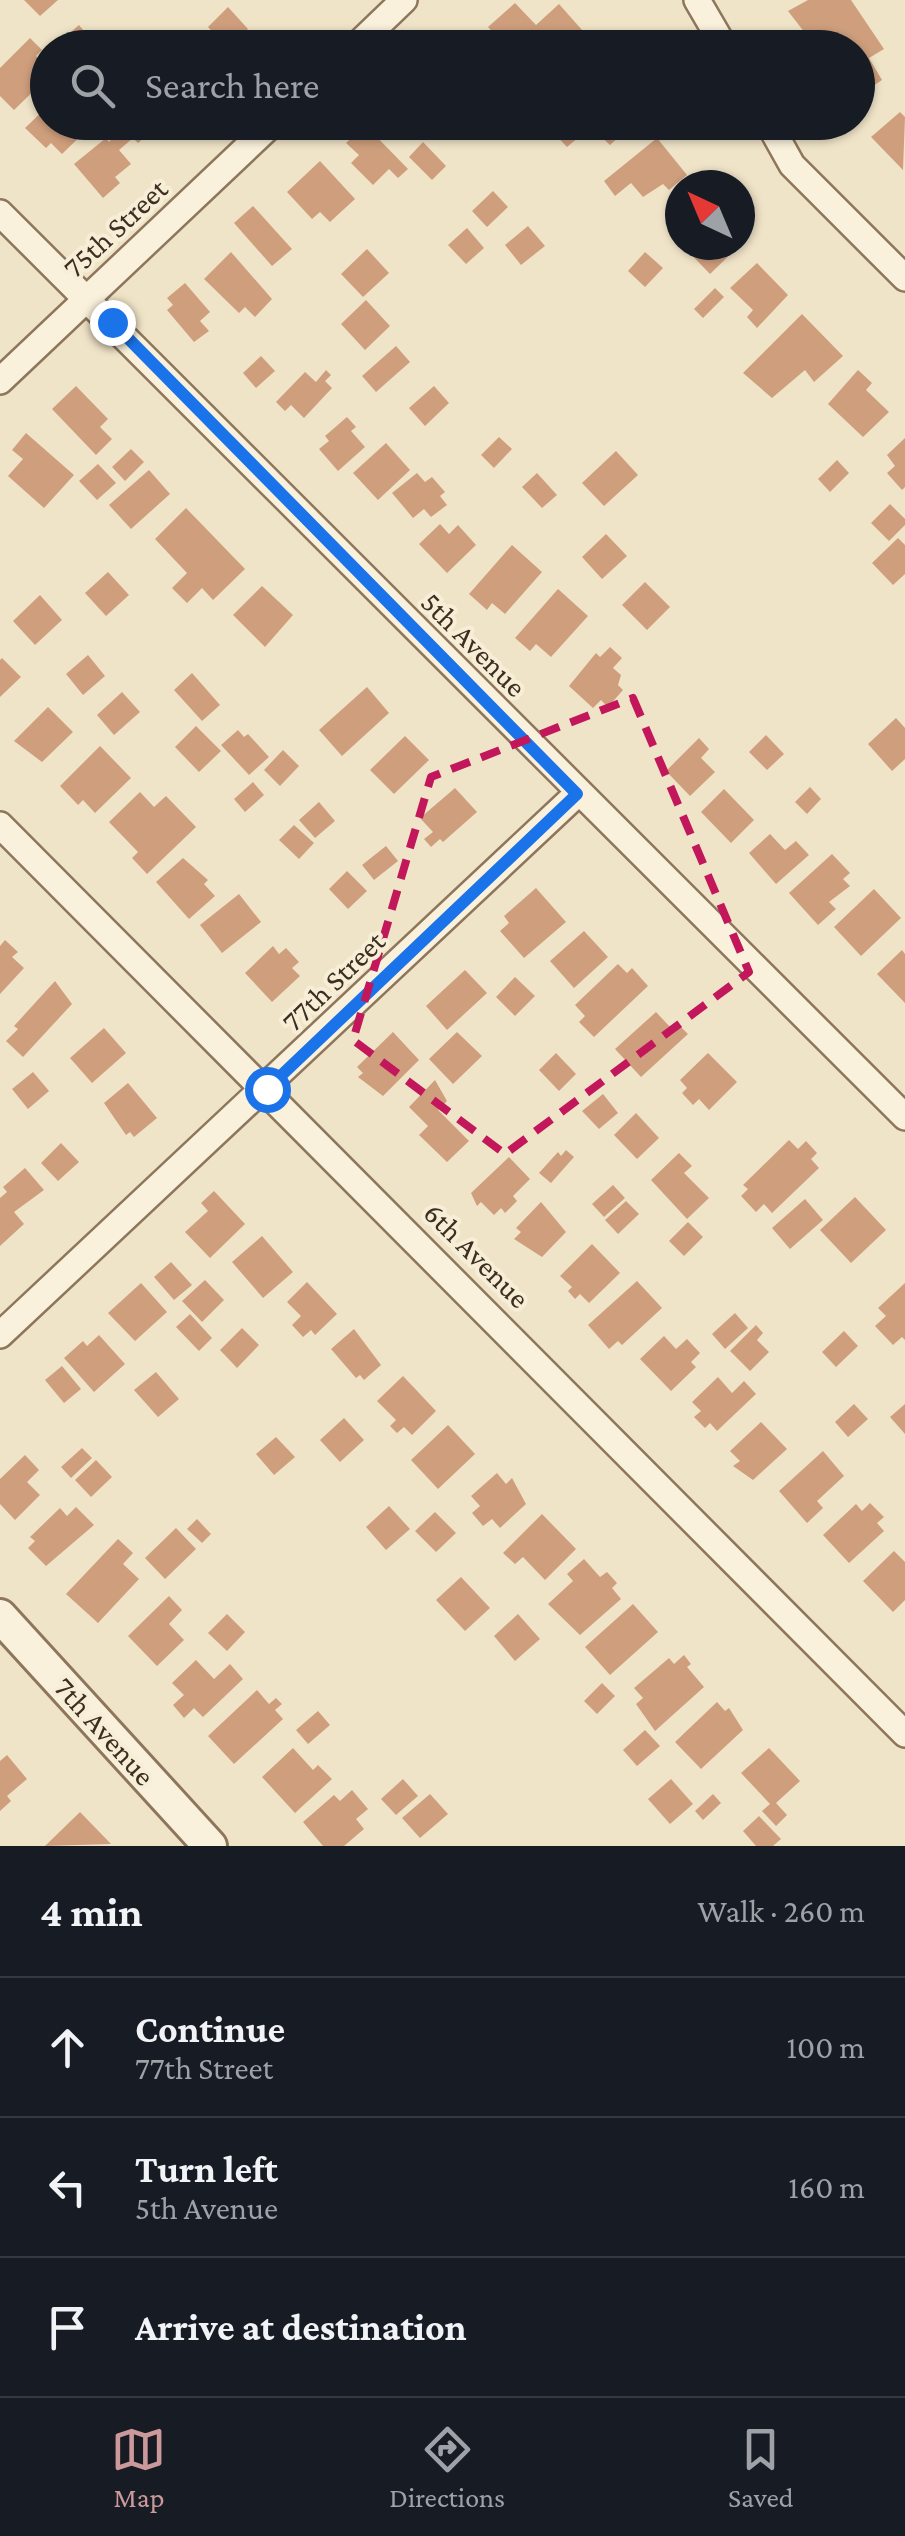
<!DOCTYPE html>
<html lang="en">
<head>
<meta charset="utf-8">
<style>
  :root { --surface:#171b24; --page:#20242c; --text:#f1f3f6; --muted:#9ea1a6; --line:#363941; --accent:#cc999b }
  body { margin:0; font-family:"Crimson Pro",serif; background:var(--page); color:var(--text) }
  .compass { position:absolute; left:665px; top:170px; width:90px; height:90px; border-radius:50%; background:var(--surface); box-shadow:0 2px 8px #0004; rotate:316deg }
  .stop { position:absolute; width:30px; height:30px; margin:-22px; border:8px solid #1a73e8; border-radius:50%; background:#fff }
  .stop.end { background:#1a73e8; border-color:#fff; box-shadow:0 2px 10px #0008 }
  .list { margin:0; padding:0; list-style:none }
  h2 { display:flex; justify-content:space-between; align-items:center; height:130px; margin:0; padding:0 40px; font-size:42px }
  h2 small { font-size:32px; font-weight:400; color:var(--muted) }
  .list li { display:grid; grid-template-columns:65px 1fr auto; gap:30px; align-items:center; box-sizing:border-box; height:140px; padding:0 40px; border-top:2px solid var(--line) }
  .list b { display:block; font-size:38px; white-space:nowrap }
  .list p { margin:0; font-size:32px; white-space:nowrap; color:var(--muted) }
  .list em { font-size:32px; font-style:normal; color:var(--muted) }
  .icon { flex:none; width:55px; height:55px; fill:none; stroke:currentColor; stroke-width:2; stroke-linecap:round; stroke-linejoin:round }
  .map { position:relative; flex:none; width:905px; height:1846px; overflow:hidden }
  .search { position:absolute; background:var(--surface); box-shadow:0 2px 8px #0004; left:30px; right:30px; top:30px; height:110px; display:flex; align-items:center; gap:25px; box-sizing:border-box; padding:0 35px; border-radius:55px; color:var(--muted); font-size:38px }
  .sheet { height:550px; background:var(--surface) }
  nav { display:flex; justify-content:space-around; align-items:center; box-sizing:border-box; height:140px; border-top:2px solid var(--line); background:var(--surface); font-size:28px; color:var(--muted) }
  nav a { display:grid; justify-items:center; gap:5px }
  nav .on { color:var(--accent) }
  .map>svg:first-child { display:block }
</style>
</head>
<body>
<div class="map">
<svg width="905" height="1846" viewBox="0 0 905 1846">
  <rect width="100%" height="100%" fill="#f0e4c8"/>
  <!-- building -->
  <g fill="#cf9f7d">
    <polygon points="24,0 58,0 40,16"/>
    <polygon points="808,0 851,0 884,49 869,58 882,80 858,96 858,48 825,48 818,37 812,42 788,11"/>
    <polygon points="515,3 536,25 559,4 598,48 525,48 521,43 508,48 488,27"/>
    <polygon points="228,7 248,29 227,48 208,27"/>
    <polygon points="79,25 98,48 72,48 64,38"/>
    <polygon points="123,30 138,44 107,48"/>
    <polygon points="30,38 42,50 36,56 48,68 48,77 14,110 0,96 0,68"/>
    <polygon points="48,106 48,122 92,125 62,154 51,143 46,148 25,128"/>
    <polygon points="900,112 905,117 903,170 871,137"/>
    <polygon points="125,122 136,122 147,135 138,143 133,138 119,150 131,164 115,177 120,183 103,198 74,164 106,138 109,142"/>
    <polygon points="550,122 635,122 610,145 591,127 567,147 547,126"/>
    <polygon points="365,125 408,169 398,178 389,169 373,185 351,163 359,155 346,143"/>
    <polygon points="657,138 687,175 669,190 663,184 643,197 631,183 615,196 604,181"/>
    <polygon points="423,142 446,166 432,180 409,157"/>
    <polygon points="320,161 355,199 330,222 320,212 312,219 287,192"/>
    <polygon points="493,191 508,207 487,227 472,211"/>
    <polygon points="253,206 292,249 272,266 234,223"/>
    <polygon points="528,226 545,246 521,265 505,245"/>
    <polygon points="467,228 484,248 466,264 448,245"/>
    <polygon points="682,245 740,245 710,274"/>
    <polygon points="367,249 389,273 363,297 341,274"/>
    <polygon points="231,252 272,299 255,317 245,307 239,313 204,279"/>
    <polygon points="645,252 663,268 645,287 628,271"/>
    <polygon points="757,263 788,295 757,328 747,317 753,310 730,288"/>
    <polygon points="185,283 210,312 200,321 209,331 194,342 167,310 173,305 167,298"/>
    <polygon points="715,288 724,297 703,318 694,309"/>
    <polygon points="366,300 390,326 365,350 341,324"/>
    <polygon points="802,314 843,356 814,382 805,370 772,398 743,373"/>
    <polygon points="396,346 410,362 376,392 362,376"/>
    <polygon points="261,356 275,371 256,388 243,373"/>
    <polygon points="326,370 331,375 325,381 332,388 304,418 291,405 285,411 276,402 305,372 316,382"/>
    <polygon points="858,370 872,383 866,390 889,412 863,437 828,404"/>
    <polygon points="76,386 108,419 100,427 112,439 96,455 52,409"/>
    <polygon points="434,386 449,403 425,426 409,408"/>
    <polygon points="347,417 356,427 351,431 365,447 338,471 319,449 329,441 325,436"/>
    <polygon points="26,433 74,475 44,508 8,476 23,459 12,450"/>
    <polygon points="499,437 512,449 494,468 481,455"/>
    <polygon points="905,438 905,487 902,490 887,473 895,466 887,455"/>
    <polygon points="386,443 410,470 378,500 353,473"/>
    <polygon points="131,449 144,462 125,481 112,467"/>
    <polygon points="616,451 638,475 604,506 582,483"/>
    <polygon points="837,460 849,473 830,492 818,479"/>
    <polygon points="98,464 116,483 97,500 79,481"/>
    <polygon points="149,470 170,494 131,529 109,505"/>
    <polygon points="417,473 425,482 432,477 445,492 440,496 447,505 431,517 424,509 413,518 392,493"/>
    <polygon points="537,473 557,495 542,508 522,487"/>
    <polygon points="890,504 905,519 905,525 889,541 871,523"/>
    <polygon points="186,508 245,569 213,600 202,588 187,603 172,588 187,573 155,539"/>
    <polygon points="440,524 449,534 458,525 476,545 447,573 419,544"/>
    <polygon points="606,534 627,556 602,579 582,557"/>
    <polygon points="898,538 905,545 905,574 893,585 872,563"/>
    <polygon points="512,545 542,572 505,614 492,603 487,610 469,594"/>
    <polygon points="108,572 129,595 106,616 85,593"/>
    <polygon points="645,582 670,607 647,630 622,605"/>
    <polygon points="262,586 293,615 265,647 233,615"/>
    <polygon points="558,589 588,616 551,657 536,644 530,651 515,638"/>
    <polygon points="40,595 62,620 35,645 13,621"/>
    <polygon points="610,647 622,658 613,668 621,675 618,685 623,690 608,707 601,700 593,708 569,686 596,653 600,657"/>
    <polygon points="88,655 105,676 83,695 66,674"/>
    <polygon points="2,658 21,677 0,697 0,660"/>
    <polygon points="192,673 220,705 202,721 174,690"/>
    <polygon points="367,687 389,713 342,756 319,730"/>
    <polygon points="122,692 140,712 114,735 97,715"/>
    <polygon points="48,707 73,732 42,762 14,741"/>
    <polygon points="896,718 905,728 905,759 892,771 868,744"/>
    <polygon points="196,726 221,751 199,772 175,747"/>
    <polygon points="238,730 244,737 248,734 269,757 249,775 221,745"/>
    <polygon points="766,735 784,754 767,770 749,752"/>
    <polygon points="405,736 429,760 394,794 370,770"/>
    <polygon points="699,738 709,749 701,758 715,772 690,796 666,771"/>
    <polygon points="100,746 131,778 95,813 83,800 78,805 60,786"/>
    <polygon points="283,750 299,766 280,786 264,770"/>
    <polygon points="253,782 264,795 245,812 234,799"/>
    <polygon points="810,787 821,799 807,814 795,802"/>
    <polygon points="455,788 477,812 443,842 440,839 431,847 424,839 433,832 420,818"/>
    <polygon points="724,789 754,820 731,843 701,812"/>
    <polygon points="140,792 154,807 166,796 196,827 147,874 132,858 138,852 109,822"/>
    <polygon points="319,802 335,821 315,838 299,820"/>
    <polygon points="294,825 314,843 299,859 279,840"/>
    <polygon points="770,834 785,850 796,841 809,855 776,884 749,853"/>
    <polygon points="386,846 398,861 374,880 362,865"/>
    <polygon points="832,854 850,873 843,879 850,886 829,902 836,909 818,925 789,893"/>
    <polygon points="183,858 208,880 204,884 215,896 189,919 156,882"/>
    <polygon points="347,871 367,891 348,909 329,889"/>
    <polygon points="536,888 566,922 524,958 500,931 509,923 504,916"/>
    <polygon points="874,889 901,918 861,956 834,927"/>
    <polygon points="239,894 261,922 222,953 200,925"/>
    <polygon points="584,931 608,957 574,988 550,961"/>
    <polygon points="5,940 18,952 12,957 24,968 0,994 0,946"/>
    <polygon points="273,946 279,954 286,948 299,962 292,968 300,976 272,1002 245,973"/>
    <polygon points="902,950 905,954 905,1003 877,974"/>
    <polygon points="618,964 627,973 632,968 648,986 594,1037 579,1022 585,1016 575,1005"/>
    <polygon points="465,970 487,993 447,1030 426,1006"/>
    <polygon points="515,977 535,996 515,1016 496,997"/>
    <polygon points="55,981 72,1004 23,1057 6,1041 18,1029 14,1026"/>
    <polygon points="656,1012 671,1028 677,1023 688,1034 641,1077 615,1049"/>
    <polygon points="104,1028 126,1053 92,1083 70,1058"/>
    <polygon points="393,1032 419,1060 383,1096 358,1077 363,1073 357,1067"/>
    <polygon points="457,1032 482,1056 453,1084 429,1059"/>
    <polygon points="556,1053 576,1074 559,1091 539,1070"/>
    <polygon points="708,1053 737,1082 709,1110 699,1099 693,1105 682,1093 687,1088 680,1080"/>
    <polygon points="33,1072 49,1091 28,1109 12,1089"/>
    <polygon points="435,1080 447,1101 438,1110 469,1141 447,1162 419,1135 428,1126 409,1107"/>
    <polygon points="128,1083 157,1118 134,1137 130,1132 126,1135 104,1103"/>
    <polygon points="603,1094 618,1113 599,1129 582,1111"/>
    <polygon points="636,1113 659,1138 637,1159 614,1135"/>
    <polygon points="789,1140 798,1149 806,1141 817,1153 811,1159 819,1168 772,1213 764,1204 756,1212 741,1196 748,1189 743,1185"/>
    <polygon points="61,1143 79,1162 58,1181 41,1163"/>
    <polygon points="566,1150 574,1157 551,1183 539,1173 558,1152 561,1156"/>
    <polygon points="679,1153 692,1166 684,1173 709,1198 687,1219 651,1180"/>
    <polygon points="509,1157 530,1179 513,1196 517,1201 505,1213 501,1208 494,1215 481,1202 477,1206 471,1193"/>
    <polygon points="25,1168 44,1190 14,1212 24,1224 0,1246 0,1198 7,1192 3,1187"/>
    <polygon points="613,1185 625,1198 604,1217 592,1204"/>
    <polygon points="214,1191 245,1224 210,1258 185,1232 208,1211 201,1203"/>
    <polygon points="855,1197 886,1230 851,1263 820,1230"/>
    <polygon points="805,1199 823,1220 790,1249 772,1228"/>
    <polygon points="626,1201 639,1214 618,1234 605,1220"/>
    <polygon points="541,1202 566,1232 542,1257 514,1239 521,1232 516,1228"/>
    <polygon points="688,1222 703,1237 684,1256 669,1241"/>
    <polygon points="262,1236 293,1272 263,1298 232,1262"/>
    <polygon points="592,1244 620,1273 589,1303 580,1294 575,1299 568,1291 572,1287 560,1276"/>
    <polygon points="171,1262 192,1285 174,1300 154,1277"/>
    <polygon points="205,1280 224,1300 202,1322 182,1301"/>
    <polygon points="637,1281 662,1308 622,1345 618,1341 609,1349 588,1325"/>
    <polygon points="307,1282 337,1314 315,1335 311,1330 303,1337 292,1325 301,1316 287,1302"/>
    <polygon points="141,1283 167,1312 135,1341 108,1313"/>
    <polygon points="905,1283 905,1340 902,1337 893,1345 875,1326 886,1316 878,1308"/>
    <polygon points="735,1313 748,1328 725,1349 712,1334"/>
    <polygon points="190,1314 212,1338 199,1351 176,1327"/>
    <polygon points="756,1325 763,1333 757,1340 769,1352 750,1371 730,1351"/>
    <polygon points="242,1328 259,1345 237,1368 220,1350"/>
    <polygon points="354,1329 381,1365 364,1380 360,1375 356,1378 331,1349"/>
    <polygon points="844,1331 858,1346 836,1367 822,1352"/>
    <polygon points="99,1335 125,1364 94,1392 64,1358 83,1341 87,1346"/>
    <polygon points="664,1336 676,1349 687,1339 700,1353 691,1362 696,1367 671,1391 640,1359"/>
    <polygon points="62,1366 81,1389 64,1403 45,1380"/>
    <polygon points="156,1372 179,1399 158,1417 134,1390"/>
    <polygon points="403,1376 436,1411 412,1435 404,1427 397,1433 390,1426 396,1420 377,1401"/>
    <polygon points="718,1377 732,1393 744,1381 756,1394 717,1431 710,1423 705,1428 694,1417 701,1411 692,1402"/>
    <polygon points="854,1404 868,1419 848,1437 835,1422"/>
    <polygon points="905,1404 905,1434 890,1417"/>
    <polygon points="344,1418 364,1440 340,1462 320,1440"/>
    <polygon points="761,1422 787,1449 753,1480 733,1466 740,1461 730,1451"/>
    <polygon points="448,1425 475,1454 438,1489 411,1460"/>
    <polygon points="276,1437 295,1457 274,1475 256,1454"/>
    <polygon points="82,1448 92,1458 71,1478 61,1467"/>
    <polygon points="823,1451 844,1476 817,1501 823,1508 807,1523 779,1491"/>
    <polygon points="25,1455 39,1470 27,1482 40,1495 15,1520 0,1504 0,1479"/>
    <polygon points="96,1460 112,1477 91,1497 75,1480"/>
    <polygon points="497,1473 506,1484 512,1478 526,1504 500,1528 492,1519 483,1526 472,1513 480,1506 471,1496"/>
    <polygon points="870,1503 884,1517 877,1523 884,1531 849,1563 823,1535 856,1504 862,1511"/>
    <polygon points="389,1506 410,1529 386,1550 366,1527"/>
    <polygon points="76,1507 94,1525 46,1566 28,1548 35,1541 30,1537 60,1508 67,1516"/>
    <polygon points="435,1512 456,1533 436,1552 415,1531"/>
    <polygon points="542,1514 576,1549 545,1580 523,1557 515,1564 503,1553"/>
    <polygon points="197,1519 211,1534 202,1543 187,1529"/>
    <polygon points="176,1528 196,1549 165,1579 145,1558"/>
    <polygon points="118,1539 133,1553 123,1564 139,1579 98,1623 66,1594"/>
    <polygon points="894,1551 905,1562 905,1600 893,1612 863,1581"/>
    <polygon points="584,1559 600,1577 607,1572 617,1583 612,1588 621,1599 580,1635 548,1604 573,1581 567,1574"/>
    <polygon points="461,1577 490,1608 465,1631 436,1600"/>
    <polygon points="169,1596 182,1610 169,1624 184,1640 157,1666 128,1636"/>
    <polygon points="633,1604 658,1632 610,1675 585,1647"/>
    <polygon points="227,1614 245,1632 227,1651 208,1633"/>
    <polygon points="518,1614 540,1639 515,1661 494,1636"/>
    <polygon points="684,1655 691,1664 687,1667 704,1687 655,1731 636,1704 643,1698 634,1688 669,1658 674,1664"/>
    <polygon points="196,1660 214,1679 230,1664 243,1679 203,1717 194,1708 184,1718 173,1705 184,1695 172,1683"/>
    <polygon points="602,1683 615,1696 597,1714 584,1701"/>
    <polygon points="257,1690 269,1704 276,1698 282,1704 275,1710 283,1719 234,1764 208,1736"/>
    <polygon points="717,1702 725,1711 729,1708 743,1730 701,1769 675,1742"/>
    <polygon points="318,1711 330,1725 308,1744 296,1730"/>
    <polygon points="645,1730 660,1746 637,1766 623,1750"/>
    <polygon points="293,1748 313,1770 318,1765 332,1779 295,1813 262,1777"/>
    <polygon points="769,1748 800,1781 776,1803 787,1815 776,1826 762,1811 770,1804 741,1773"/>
    <polygon points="7,1755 27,1779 7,1796 11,1801 0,1811 0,1761"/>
    <polygon points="403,1779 418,1796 396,1815 381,1799"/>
    <polygon points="671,1779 693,1804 670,1824 648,1799"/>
    <polygon points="352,1790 368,1809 356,1819 364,1829 344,1846 323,1846 303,1822 334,1795 340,1801"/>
    <polygon points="430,1794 448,1814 420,1838 402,1818"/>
    <polygon points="713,1794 721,1803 703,1820 695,1811"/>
    <polygon points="80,1812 111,1844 45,1846"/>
    <polygon points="759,1816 781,1839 773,1846 756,1846 743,1831"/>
  </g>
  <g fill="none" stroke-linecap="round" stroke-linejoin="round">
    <defs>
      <g id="minor">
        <polyline points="697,0 725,48"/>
        <polyline points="354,48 404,0"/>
        <polyline points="768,122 792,165 905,278"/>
        <polyline points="0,213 905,1117"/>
        <polyline points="0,381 274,122"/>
        <polyline points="0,825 905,1734"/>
        <polyline points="0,1335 577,794"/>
      </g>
      <polyline id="tertiary" points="0,1616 210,1846"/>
    </defs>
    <!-- minor casing -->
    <use href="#minor" stroke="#8d765c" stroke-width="30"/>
    <!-- tertiary casing -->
    <use href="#tertiary" stroke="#8d765c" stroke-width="38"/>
    <!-- minor -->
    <use href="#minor" stroke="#faf1dc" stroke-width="25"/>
    <!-- tertiary -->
    <use href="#tertiary" stroke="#faf1dc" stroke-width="32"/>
  </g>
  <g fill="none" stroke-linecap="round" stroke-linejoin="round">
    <!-- route -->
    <polyline stroke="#1a73e8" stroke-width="12" points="112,322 577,794 267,1089"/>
  </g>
  <!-- marked area -->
  <path fill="none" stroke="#c2185b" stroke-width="8" stroke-dasharray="20 12" stroke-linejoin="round" d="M633,698L749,972L505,1154L353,1040L431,777Z"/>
  <g text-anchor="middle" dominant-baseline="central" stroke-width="8" stroke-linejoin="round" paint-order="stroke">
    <!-- street labels -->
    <g font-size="30" fill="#3d2e20" stroke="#f7eed8">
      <text transform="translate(115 228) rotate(-43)">75th Street</text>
      <text transform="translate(474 644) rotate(45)">5th Avenue</text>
      <text transform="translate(333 981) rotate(-44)">77th Street</text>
      <text transform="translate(477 1255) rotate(45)">6th Avenue</text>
      <text transform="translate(105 1731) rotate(48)">7th Avenue</text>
    </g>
  </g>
</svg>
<svg class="compass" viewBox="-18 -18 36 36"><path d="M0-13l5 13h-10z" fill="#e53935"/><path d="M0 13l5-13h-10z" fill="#9ea1a6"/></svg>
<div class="stop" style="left:267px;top:1089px"></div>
<div class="stop end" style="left:112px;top:322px"></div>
<div class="search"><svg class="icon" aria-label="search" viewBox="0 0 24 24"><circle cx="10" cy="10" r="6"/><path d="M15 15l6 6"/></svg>Search here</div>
</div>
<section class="sheet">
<h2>4 min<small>Walk · 260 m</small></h2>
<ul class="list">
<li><svg class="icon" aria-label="ahead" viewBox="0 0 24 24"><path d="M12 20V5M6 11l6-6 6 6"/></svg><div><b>Continue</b><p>77th Street</p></div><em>100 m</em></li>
<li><svg class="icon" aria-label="left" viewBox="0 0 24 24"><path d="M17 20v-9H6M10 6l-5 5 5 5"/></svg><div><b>Turn left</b><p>5th Avenue</p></div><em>160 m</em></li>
<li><svg class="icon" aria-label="arrive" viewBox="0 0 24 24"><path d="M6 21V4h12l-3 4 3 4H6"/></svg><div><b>Arrive at destination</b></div></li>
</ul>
</section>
<nav>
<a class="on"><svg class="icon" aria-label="map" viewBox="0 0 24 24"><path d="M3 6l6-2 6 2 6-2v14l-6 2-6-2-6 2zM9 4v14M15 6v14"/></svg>Map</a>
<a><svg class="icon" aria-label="directions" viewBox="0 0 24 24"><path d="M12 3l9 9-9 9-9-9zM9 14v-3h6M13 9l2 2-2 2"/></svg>Directions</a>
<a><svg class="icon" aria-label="saved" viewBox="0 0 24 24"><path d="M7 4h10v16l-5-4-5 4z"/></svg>Saved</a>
</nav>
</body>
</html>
